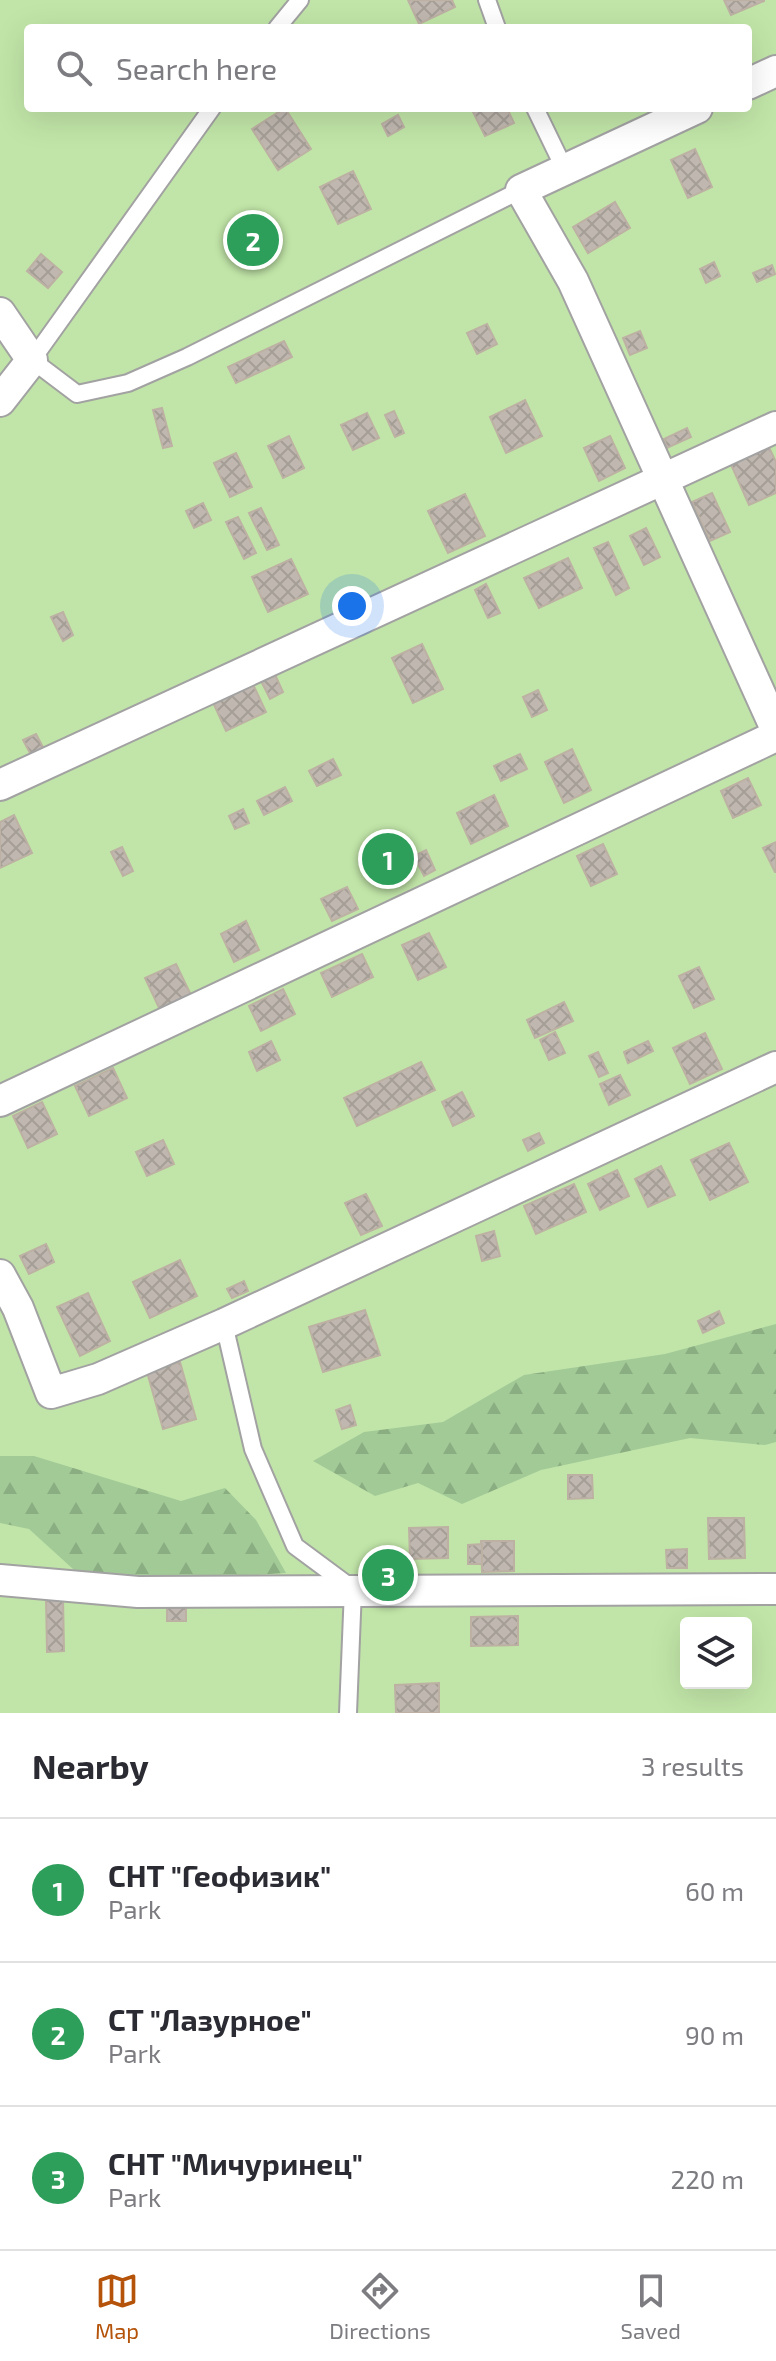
<!DOCTYPE html>
<html lang="en">
<head>
<meta charset="utf-8">
<style>
  :root { --surface:#fff; --page:#f2f2f3; --text:#2b2b33; --muted:#7c7c81; --line:#e1e1e2; --accent:#b45309 }
  body { margin:0; font-family:"Exo 2",sans-serif; background:var(--page); color:var(--text) }
  .controls { position:absolute; right:24px; bottom:24px; display:grid; overflow:hidden; border-radius:8px; box-shadow:0 8px 32px #0002 }
  .controls button { width:72px; height:72px; display:grid; place-items:center; padding:0; border:0; border-bottom:2px solid var(--line); background:var(--surface); color:var(--text); font:40px sans-serif }
  .you { position:absolute; left:352px; top:606px; width:28px; height:28px; margin:-20px; border:6px solid #fff; border-radius:50%; background:#1a73e8; box-shadow:0 0 0 12px #1a73e833 }
  .badge { display:grid; place-items:center; width:52px; height:52px; border-radius:50%; background:var(--accent); color:#fff; font-size:26px; font-weight:700 }
  .pin { position:absolute; translate:-50% -50%; border:4px solid #fff; box-shadow:0 2px 8px #0006 }
  .list { margin:0; padding:0; list-style:none }
  h2 { display:flex; justify-content:space-between; align-items:center; height:104px; margin:0; padding:0 32px; font-size:34px }
  h2 small { font-size:26px; font-weight:400; color:var(--muted) }
  .list li { display:grid; grid-template-columns:52px 1fr auto; gap:24px; align-items:center; box-sizing:border-box; height:144px; padding:0 32px; border-top:2px solid var(--line) }
  .list b { display:block; font-size:30px; white-space:nowrap }
  .list p { margin:0; font-size:26px; white-space:nowrap; color:var(--muted) }
  .list em { font-size:26px; font-style:normal; color:var(--muted) }
  .icon { flex:none; width:44px; height:44px; fill:none; stroke:currentColor; stroke-width:2; stroke-linecap:round; stroke-linejoin:round }
  .map { position:relative; flex:none; width:776px; height:1713px; overflow:hidden }
  .search { position:absolute; background:var(--surface); box-shadow:0 8px 32px #0002; left:24px; right:24px; top:24px; height:88px; display:flex; align-items:center; gap:20px; box-sizing:border-box; padding:0 28px; border-radius:8px; color:var(--muted); font-size:30px }
  .sheet { height:536px; background:var(--surface) }
  nav { display:flex; justify-content:space-around; align-items:center; box-sizing:border-box; height:112px; border-top:2px solid var(--line); background:var(--surface); font-size:22px; color:var(--muted) }
  nav a { display:grid; justify-items:center; gap:4px }
  nav .on { color:var(--accent) }
  .map>svg:first-child { display:block }
</style>
</head>
<body>
<div class="map">
<svg width="776" height="1713" viewBox="0 0 776 1713">
  <defs>
    <pattern id="forest-firs" width="22" height="20" patternUnits="userSpaceOnUse" patternTransform="scale(2)"><rect width="22" height="20" fill="#a2ca97"/><path d="M5 1l3.5 6h-7zM16 11l3.5 6h-7z" fill="#8bad82"/></pattern>
    <pattern id="building-cross-hatch" width="8" height="8" patternUnits="userSpaceOnUse" patternTransform="scale(2)"><rect width="8" height="8" fill="#c0b8b0"/><path d="M0 0l8 8M0 8l8-8" fill="none" stroke="#a49e97"/></pattern>
  </defs>
  <rect width="100%" height="100%" fill="#ece9e1"/>
  <!-- grass -->
  <path fill="#c1e5a8" fill-rule="evenodd" d="M0,0H776V1713H0ZM28,28H748V108H28ZM686,1623H746V1683H686Z"/>
  <!-- forest -->
  <g fill="url(#forest-firs)">
    <polygon points="776,1324 776,1442 765,1445 690,1438 541,1470 462,1504 418,1483 375,1496 313,1461 364,1432 443,1422 524,1375 665,1354"/>
    <polygon points="0,1456 34,1456 181,1501 225,1488 256,1520 286,1573 150,1581 84,1579 29,1529 0,1523"/>
  </g>
  <!-- building -->
  <g fill="url(#building-cross-hatch)" stroke="#bdb1a4" stroke-width="2">
    <polygon points="408,0 452,0 455,7 419,24"/>
    <polygon points="724,0 764,0 764,1 731,15"/>
    <polygon points="285,108 311,149 278,170 252,129"/>
    <polygon points="471,108 507,108 514,123 485,136"/>
    <polygon points="398,115 404,127 388,136 382,124"/>
    <polygon points="695,149 712,187 688,198 671,160"/>
    <polygon points="353,171 371,209 338,224 320,187"/>
    <polygon points="615,202 630,228 588,253 573,227"/>
    <polygon points="41,254 62,272 48,288 27,271"/>
    <polygon points="714,262 720,276 706,283 700,269"/>
    <polygon points="772,265 775,274 757,282 753,273"/>
    <polygon points="487,324 497,344 477,354 467,333"/>
    <polygon points="640,331 647,348 630,355 623,338"/>
    <polygon points="284,341 292,357 236,383 228,367"/>
    <polygon points="525,400 542,436 506,453 490,417"/>
    <polygon points="162,408 172,446 163,448 153,410"/>
    <polygon points="394,411 404,433 395,437 385,415"/>
    <polygon points="367,413 379,438 353,450 341,425"/>
    <polygon points="687,428 691,437 667,448 664,439"/>
    <polygon points="289,436 304,468 283,478 268,446"/>
    <polygon points="610,436 625,468 599,481 584,448"/>
    <polygon points="767,443 776,462 776,493 749,505 729,460"/>
    <polygon points="236,453 252,487 230,497 214,463"/>
    <polygon points="712,493 730,532 710,541 692,502"/>
    <polygon points="465,494 485,536 448,553 428,511"/>
    <polygon points="203,503 211,520 194,528 186,511"/>
    <polygon points="261,508 279,545 267,550 249,513"/>
    <polygon points="238,517 256,553 244,559 226,522"/>
    <polygon points="646,528 660,557 644,565 630,536"/>
    <polygon points="608,542 629,588 616,595 594,548"/>
    <polygon points="568,558 582,588 539,608 524,578"/>
    <polygon points="291,559 308,594 268,612 252,577"/>
    <polygon points="486,584 500,613 488,618 475,590"/>
    <polygon points="63,612 73,635 63,641 51,617"/>
    <polygon points="422,644 443,689 413,703 392,658"/>
    <polygon points="272,668 283,692 270,699 258,675"/>
    <polygon points="251,680 266,712 226,731 211,698"/>
    <polygon points="538,690 547,710 532,717 523,697"/>
    <polygon points="36,734 44,749 31,755 23,740"/>
    <polygon points="572,749 591,790 564,803 545,762"/>
    <polygon points="520,754 527,769 501,781 494,766"/>
    <polygon points="333,759 341,775 317,786 309,771"/>
    <polygon points="748,778 761,805 733,818 721,791"/>
    <polygon points="285,787 292,801 264,815 257,801"/>
    <polygon points="494,795 508,826 471,844 457,813"/>
    <polygon points="243,809 249,823 235,829 229,816"/>
    <polygon points="14,815 32,853 0,868 0,822"/>
    <polygon points="776,842 776,872 775,872 763,848"/>
    <polygon points="603,844 617,874 591,886 577,856"/>
    <polygon points="122,847 133,871 123,876 111,852"/>
    <polygon points="426,850 435,870 424,876 414,856"/>
    <polygon points="347,887 358,909 332,921 321,899"/>
    <polygon points="246,921 259,950 234,962 221,934"/>
    <polygon points="429,933 446,967 418,980 402,945"/>
    <polygon points="362,954 373,977 332,997 321,973"/>
    <polygon points="176,964 191,995 160,1010 145,978"/>
    <polygon points="699,967 714,999 694,1008 679,976"/>
    <polygon points="283,989 295,1014 261,1031 249,1006"/>
    <polygon points="564,1002 573,1021 535,1038 527,1020"/>
    <polygon points="555,1032 565,1053 549,1060 540,1040"/>
    <polygon points="705,1033 722,1069 690,1084 673,1048"/>
    <polygon points="271,1041 280,1060 257,1071 249,1052"/>
    <polygon points="648,1041 653,1051 628,1063 624,1052"/>
    <polygon points="598,1052 608,1073 599,1077 589,1056"/>
    <polygon points="421,1062 435,1090 357,1126 344,1098"/>
    <polygon points="113,1068 127,1098 89,1116 75,1086"/>
    <polygon points="620,1075 630,1095 609,1105 600,1084"/>
    <polygon points="462,1092 474,1116 453,1126 442,1102"/>
    <polygon points="42,1102 57,1134 28,1148 13,1116"/>
    <polygon points="539,1133 544,1143 528,1151 523,1140"/>
    <polygon points="163,1140 174,1164 147,1176 136,1152"/>
    <polygon points="729,1143 748,1182 710,1200 691,1160"/>
    <polygon points="661,1166 675,1195 648,1207 635,1179"/>
    <polygon points="617,1170 629,1196 600,1210 588,1184"/>
    <polygon points="574,1184 586,1212 536,1234 524,1206"/>
    <polygon points="366,1194 382,1226 361,1235 345,1203"/>
    <polygon points="494,1231 500,1256 482,1261 476,1236"/>
    <polygon points="46,1244 54,1262 29,1274 20,1256"/>
    <polygon points="180,1260 197,1296 150,1318 133,1282"/>
    <polygon points="244,1281 248,1291 232,1298 227,1289"/>
    <polygon points="88,1293 110,1341 80,1356 57,1307"/>
    <polygon points="365,1310 380,1355 323,1372 309,1327"/>
    <polygon points="719,1311 724,1323 703,1333 698,1321"/>
    <polygon points="180,1362 196,1419 163,1429 147,1372"/>
    <polygon points="350,1405 356,1425 342,1429 336,1410"/>
    <polygon points="568,1475 592,1475 593,1498 568,1499"/>
    <polygon points="708,1518 744,1518 745,1558 709,1559"/>
    <polygon points="448,1527 448,1558 410,1559 409,1528"/>
    <polygon points="481,1541 514,1541 514,1571 482,1572"/>
    <polygon points="482,1544 482,1564 468,1564 468,1545"/>
    <polygon points="687,1549 687,1568 667,1568 666,1550"/>
    <polygon points="63,1597 64,1651 47,1652 46,1598"/>
    <polygon points="186,1604 186,1621 167,1621 167,1605"/>
    <polygon points="518,1616 518,1645 471,1646 471,1617"/>
    <polygon points="439,1683 439,1713 396,1713 395,1685"/>
  </g>
  <g fill="none" stroke-linecap="round" stroke-linejoin="round">
    <defs>
      <g id="lane">
        <polyline points="487,0 497,28"/>
        <polyline points="277,28 300,0"/>
        <polyline points="212,108 32,360 77,394 128,383 187,357 521,190"/>
        <polyline points="535,108 565,170"/>
        <polyline points="224,1324 253,1449 295,1546 353,1589 348,1713"/>
      </g>
      <g id="street">
        <polyline points="748,84 776,71"/>
        <polyline points="697,108 521,190 573,281 776,729"/>
        <polyline points="0,313 32,360 0,401"/>
        <polyline points="0,785 776,427"/>
        <polyline points="0,1101 776,736"/>
        <polyline points="0,1275 18,1308 51,1393 98,1379 224,1324 776,1067"/>
        <polyline points="0,1580 138,1592 776,1589"/>
      </g>
    </defs>
    <!-- lane casing -->
    <use href="#lane" stroke="#a2a2a2" stroke-width="20"/>
    <!-- street casing -->
    <use href="#street" stroke="#a2a2a2" stroke-width="34"/>
    <!-- lane -->
    <use href="#lane" stroke="#fff" stroke-width="16"/>
    <!-- street -->
    <use href="#street" stroke="#fff" stroke-width="30"/>
  </g>
</svg>
<div class="controls">
<button><svg class="icon" aria-label="layers" viewBox="0 0 24 24"><path d="M12 4l9 5-9 5-9-5zM3 14l9 5 9-5"/></svg></button>
</div>
<div class="you"></div>
<div class="pin badge" style="left:388px;top:859px;background:#2e9e5b">1</div>
<div class="pin badge" style="left:253px;top:240px;background:#2e9e5b">2</div>
<div class="pin badge" style="left:388px;top:1575px;background:#2e9e5b">3</div>
<div class="search"><svg class="icon" aria-label="search" viewBox="0 0 24 24"><circle cx="10" cy="10" r="6"/><path d="M15 15l6 6"/></svg>Search here</div>
</div>
<section class="sheet">
<h2>Nearby<small>3 results</small></h2>
<ul class="list">
<li><span class="badge" style="background:#2e9e5b">1</span><div><b>СНТ &quot;Геофизик&quot;</b><p>Park</p></div><em>60 m</em></li>
<li><span class="badge" style="background:#2e9e5b">2</span><div><b>СТ &quot;Лазурное&quot;</b><p>Park</p></div><em>90 m</em></li>
<li><span class="badge" style="background:#2e9e5b">3</span><div><b>СНТ &quot;Мичуринец&quot;</b><p>Park</p></div><em>220 m</em></li>
</ul>
</section>
<nav>
<a class="on"><svg class="icon" aria-label="map" viewBox="0 0 24 24"><path d="M3 6l6-2 6 2 6-2v14l-6 2-6-2-6 2zM9 4v14M15 6v14"/></svg>Map</a>
<a><svg class="icon" aria-label="directions" viewBox="0 0 24 24"><path d="M12 3l9 9-9 9-9-9zM9 14v-3h6M13 9l2 2-2 2"/></svg>Directions</a>
<a><svg class="icon" aria-label="saved" viewBox="0 0 24 24"><path d="M7 4h10v16l-5-4-5 4z"/></svg>Saved</a>
</nav>
</body>
</html>
